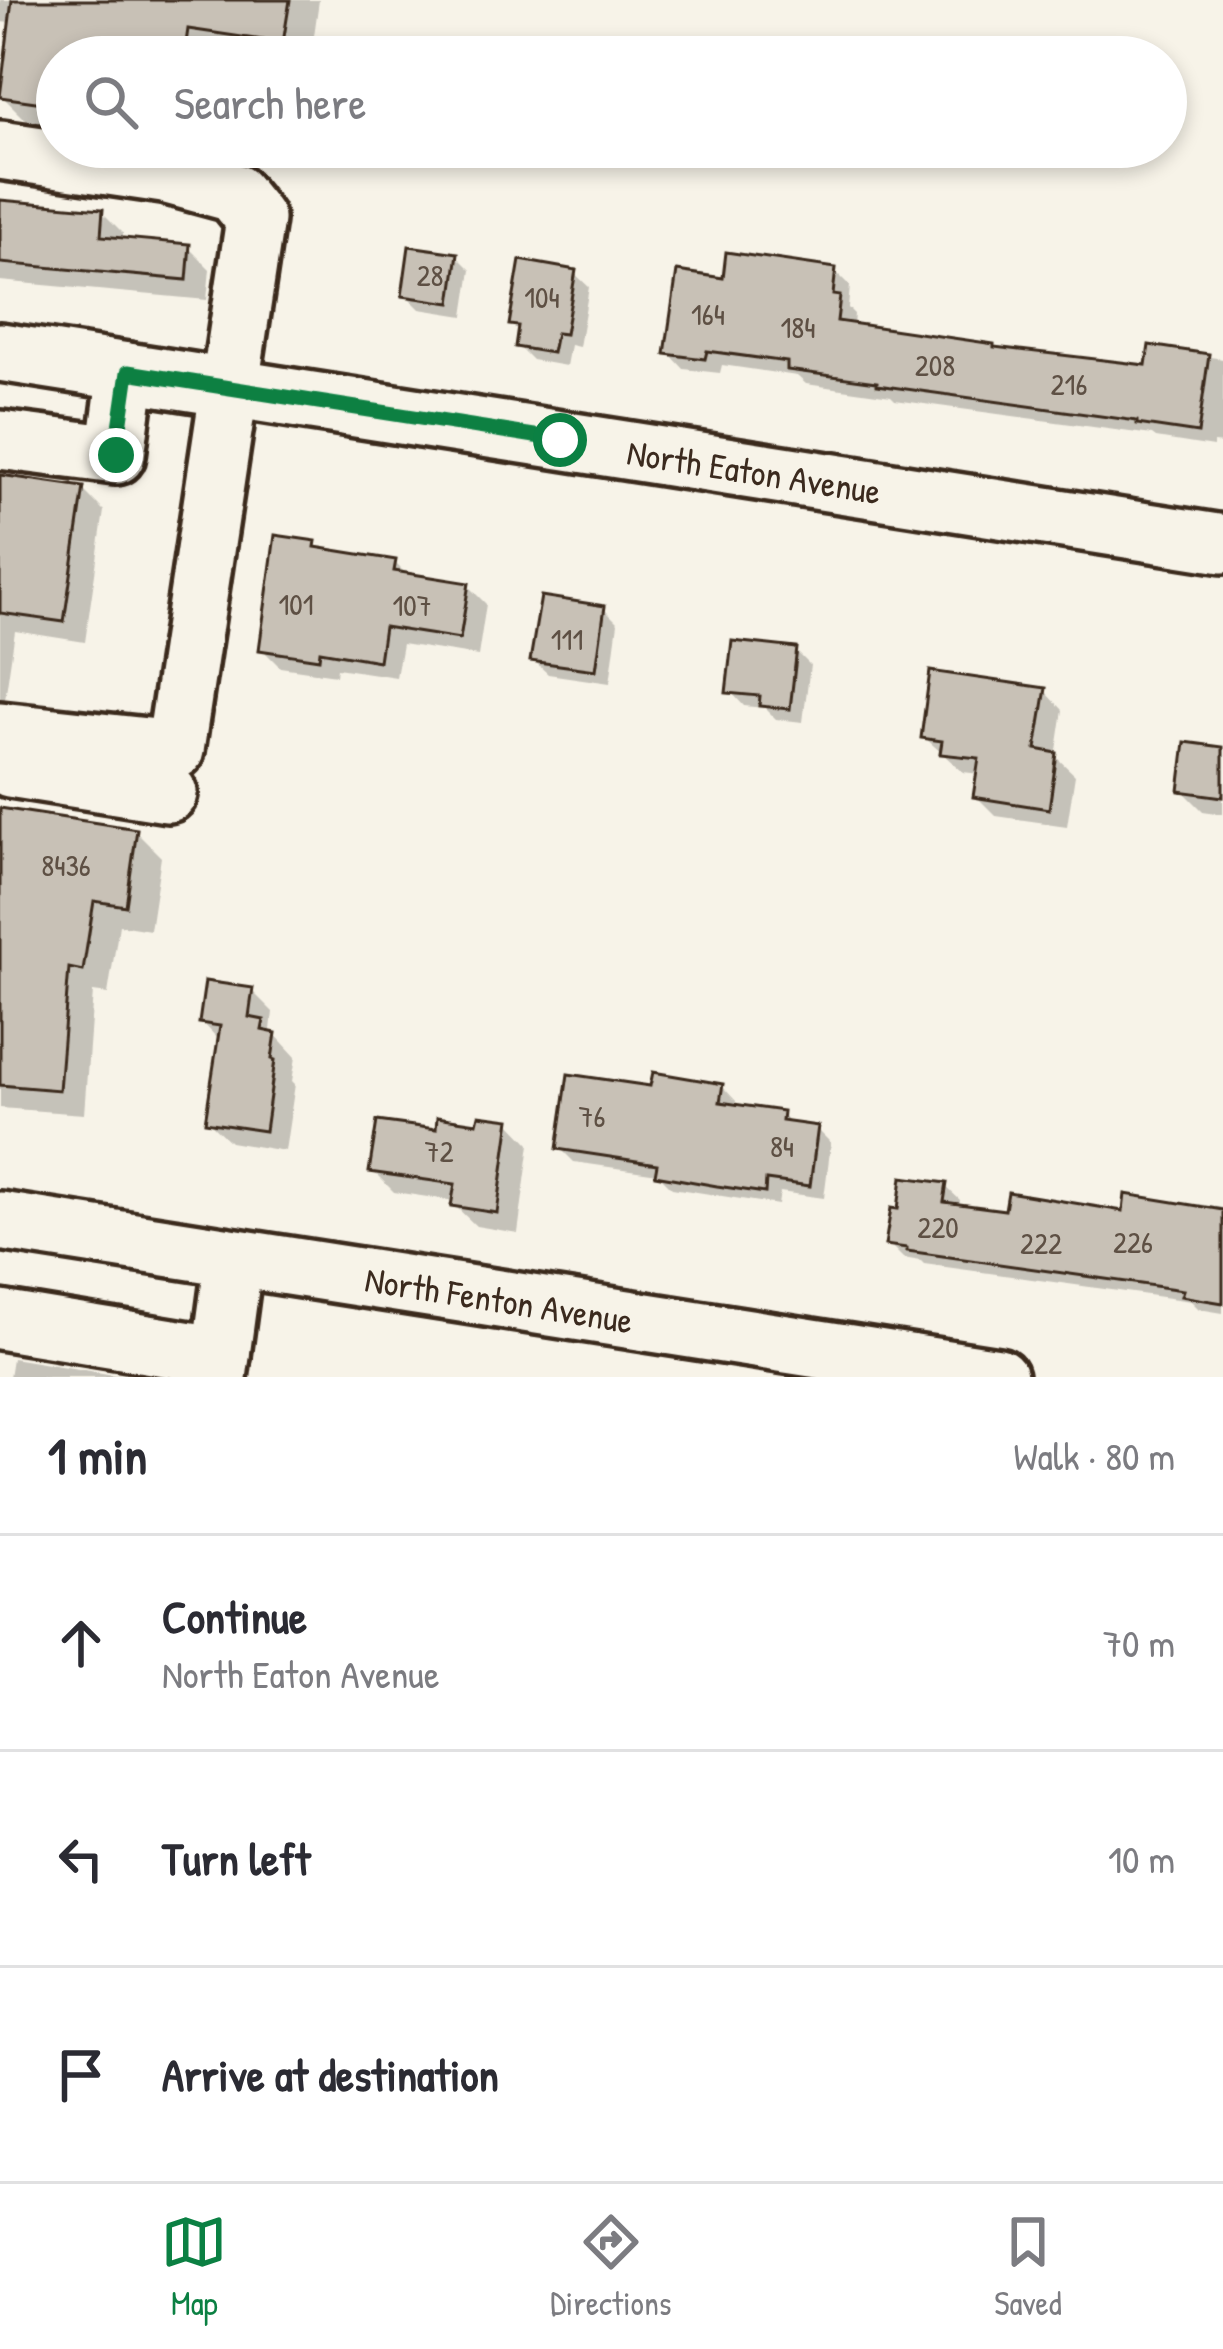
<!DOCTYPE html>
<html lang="en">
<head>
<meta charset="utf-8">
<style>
  :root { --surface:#fff; --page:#f7f7f7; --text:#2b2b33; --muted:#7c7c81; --line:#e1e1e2; --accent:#0b8043 }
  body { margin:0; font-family:"Patrick Hand",sans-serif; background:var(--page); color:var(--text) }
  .stop { position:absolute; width:36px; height:36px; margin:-27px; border:9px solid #0b8043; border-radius:50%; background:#fff }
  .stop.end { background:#0b8043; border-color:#fff; box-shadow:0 3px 12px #0008 }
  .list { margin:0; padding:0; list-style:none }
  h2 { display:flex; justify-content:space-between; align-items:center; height:156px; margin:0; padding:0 48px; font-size:51px }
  h2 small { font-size:39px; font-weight:400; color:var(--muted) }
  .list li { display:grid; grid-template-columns:78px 1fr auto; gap:36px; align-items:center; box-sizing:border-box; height:216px; padding:0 48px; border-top:3px solid var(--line) }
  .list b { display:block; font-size:45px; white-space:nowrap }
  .list p { margin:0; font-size:39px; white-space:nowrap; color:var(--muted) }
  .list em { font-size:39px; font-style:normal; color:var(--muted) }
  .icon { flex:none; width:66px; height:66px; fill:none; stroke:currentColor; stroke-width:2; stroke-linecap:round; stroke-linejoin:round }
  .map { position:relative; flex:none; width:1223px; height:1377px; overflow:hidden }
  .search { position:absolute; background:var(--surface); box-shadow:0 6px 18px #0003; left:36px; right:36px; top:36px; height:132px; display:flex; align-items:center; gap:30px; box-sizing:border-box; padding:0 42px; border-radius:66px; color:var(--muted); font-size:45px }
  .sheet { height:804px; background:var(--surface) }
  nav { display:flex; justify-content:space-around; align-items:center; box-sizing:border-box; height:168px; border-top:3px solid var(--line); background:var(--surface); font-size:33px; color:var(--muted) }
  nav a { display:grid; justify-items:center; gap:6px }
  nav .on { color:var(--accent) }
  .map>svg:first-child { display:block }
</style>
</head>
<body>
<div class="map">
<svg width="1223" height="1377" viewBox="0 0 1223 1377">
  <rect width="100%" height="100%" fill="#f7f3e8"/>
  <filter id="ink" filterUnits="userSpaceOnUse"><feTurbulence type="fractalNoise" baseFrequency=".00833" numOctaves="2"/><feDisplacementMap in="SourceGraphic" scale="24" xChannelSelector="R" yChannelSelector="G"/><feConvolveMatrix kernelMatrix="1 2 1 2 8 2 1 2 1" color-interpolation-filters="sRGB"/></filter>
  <g filter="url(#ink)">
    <!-- shadow -->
    <g fill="#0003">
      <polygon points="0,0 319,0 311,57 238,57 214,53 214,57 57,57 57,126 28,122 1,95 12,23 0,22"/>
      <polygon points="0,198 5,203 102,212 123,233 123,241 188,247 210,269 207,300 0,281"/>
      <polygon points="457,256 471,270 464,316 420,309 406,295"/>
      <polygon points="835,271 850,286 848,308 854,314 853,326 997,351 1149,368 1152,348 1223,359 1223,444 1213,443 1213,447 1156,438 1152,435 895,400 891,396 806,384 797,376 722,365 720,373 684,369 669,353 726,281"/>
      <polygon points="574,273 589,287 579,347 570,345 566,366 532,360 518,346 520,332 512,324"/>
      <polygon points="0,478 83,490 104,511 85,642 15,631 3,713 0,712"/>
      <polygon points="314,544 322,551 394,562 409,577 468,586 486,604 478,656 402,644 396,677 337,668 336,675 280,667 262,649"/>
      <polygon points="604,609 618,623 610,683 548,674 533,660"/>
      <polygon points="796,651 810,665 803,722 776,719 765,708 744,706 730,691"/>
      <polygon points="1044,690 1063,710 1056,757 1075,775 1067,826 996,816 976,796 980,774 963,772 924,737"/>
      <polygon points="1223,750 1223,814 1203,811 1182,790"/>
      <polygon points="0,811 136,832 161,857 150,930 119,925 108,994 93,992 84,1114 0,1108"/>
      <polygon points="252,991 273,1012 271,1030 296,1057 292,1081 295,1084 285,1151 230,1142 208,1121 220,1041 202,1022"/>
      <polygon points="722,1086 736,1101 735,1108 782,1114 793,1126 817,1129 831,1143 824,1198 780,1192 778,1205 672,1188 658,1174 574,1162 560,1148 653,1089"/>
      <polygon points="509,1122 530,1144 518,1233 476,1226 454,1205 455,1201 394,1192 373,1171 438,1133"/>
      <polygon points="945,1186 960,1200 959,1207 1007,1213 1125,1214 1198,1209 1199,1204 1223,1208 1223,1313 1199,1309 1191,1301 924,1264 921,1261 903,1258 889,1244 900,1212"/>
      <polygon points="12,1358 126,1377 9,1377"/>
    </g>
    <!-- building -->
    <g fill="#c8c1b6" stroke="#3b2a1e" stroke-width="3">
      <polygon points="12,0 290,0 283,43 188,29 184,57 57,57 57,105 0,97"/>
      <polygon points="0,200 103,209 101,236 190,244 187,280 0,263"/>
      <polygon points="409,246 458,253 451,303 402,296"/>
      <polygon points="726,252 836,268 833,295 840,296 837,321 994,344 994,347 1146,365 1149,345 1209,354 1198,433 1137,424 1137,421 877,385 877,382 787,370 787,362 707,351 705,359 665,354 677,271 723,278"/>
      <polygon points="520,260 576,270 565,334 556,333 552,353 515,347 518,326 509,325"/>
      <polygon points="0,475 84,487 64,622 0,613"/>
      <polygon points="275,535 316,541 315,547 396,560 394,571 469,583 460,639 384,627 379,661 320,651 319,659 259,650"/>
      <polygon points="541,596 605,606 596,670 530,661"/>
      <polygon points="732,641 797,648 790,709 759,706 760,696 726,693"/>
      <polygon points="930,671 1046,688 1036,749 1057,753 1049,809 973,797 979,758 940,754 942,741 921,738"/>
      <polygon points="1185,742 1223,747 1223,797 1179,791"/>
      <polygon points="0,808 137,829 126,906 94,901 83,971 69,968 59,1090 0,1085"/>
      <polygon points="205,981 253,988 249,1017 264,1020 262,1030 276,1033 272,1059 275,1060 265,1131 205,1122 220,1026 199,1023"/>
      <polygon points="653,1072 723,1084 720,1102 783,1111 782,1121 818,1126 810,1186 766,1180 765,1193 717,1186 655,1175 657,1164 557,1149 568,1074 650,1086"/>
      <polygon points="479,1115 510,1119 497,1213 451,1206 455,1184 369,1172 377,1121 436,1129 437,1117 477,1123"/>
      <polygon points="902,1177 947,1183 944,1202 1005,1210 1008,1192 1123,1211 1125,1194 1223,1210 1223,1303 1181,1296 1183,1290 907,1251 907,1248 885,1245 891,1208 898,1209"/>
    </g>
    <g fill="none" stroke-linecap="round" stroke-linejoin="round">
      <defs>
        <g id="minor">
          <polyline points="0,150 164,174 234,193 255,219 175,750 0,731"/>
          <polyline points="0,352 1223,544"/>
          <polyline points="0,440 116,455 127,372"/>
          <polyline points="10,768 168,793"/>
          <polyline points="0,1221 998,1377"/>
          <polyline points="0,1320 221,1356"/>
          <polyline points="218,1377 234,1258"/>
        </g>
      </defs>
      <!-- minor casing -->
      <use href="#minor" stroke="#3b2a1e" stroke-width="66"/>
      <!-- minor -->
      <use href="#minor" stroke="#f7f3e8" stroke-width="57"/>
    </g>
  </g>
  <g fill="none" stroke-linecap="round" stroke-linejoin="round" filter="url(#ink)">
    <!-- route -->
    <polyline stroke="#0b8043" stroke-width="15" points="116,455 128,372 560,440"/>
  </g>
  <g text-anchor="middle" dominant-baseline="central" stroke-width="9" stroke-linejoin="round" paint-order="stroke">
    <!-- number labels -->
    <g font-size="30" fill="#5e5044">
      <text x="430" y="275">28</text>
      <text x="542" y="297">104</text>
      <text x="708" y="314">164</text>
      <text x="798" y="327">184</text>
      <text x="935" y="365">208</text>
      <text x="1069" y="384">216</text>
      <text x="296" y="604">101</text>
      <text x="412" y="605">107</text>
      <text x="567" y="639">111</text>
      <text x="66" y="865">8436</text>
      <text x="592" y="1116">76</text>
      <text x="782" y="1146">84</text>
      <text x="439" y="1151">72</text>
      <text x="938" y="1227">220</text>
      <text x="1133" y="1242">226</text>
      <text x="1041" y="1243">222</text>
    </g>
    <!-- street labels -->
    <g font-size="36" fill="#3b2a1e" stroke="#f7f3e8">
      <text transform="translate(754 471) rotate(9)">North Eaton Avenue</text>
      <text transform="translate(499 1299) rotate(9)">North Fenton Avenue</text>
    </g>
  </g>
</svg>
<div class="stop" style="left:560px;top:440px"></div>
<div class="stop end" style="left:116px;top:455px"></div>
<div class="search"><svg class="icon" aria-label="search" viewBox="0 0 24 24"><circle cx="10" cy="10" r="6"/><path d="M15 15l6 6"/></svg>Search here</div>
</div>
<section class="sheet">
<h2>1 min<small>Walk · 80 m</small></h2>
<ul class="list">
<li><svg class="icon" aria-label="ahead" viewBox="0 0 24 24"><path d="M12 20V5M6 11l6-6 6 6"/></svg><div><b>Continue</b><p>North Eaton Avenue</p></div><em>70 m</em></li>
<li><svg class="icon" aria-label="left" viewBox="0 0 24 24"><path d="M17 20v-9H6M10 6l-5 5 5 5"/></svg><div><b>Turn left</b></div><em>10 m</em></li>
<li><svg class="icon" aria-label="arrive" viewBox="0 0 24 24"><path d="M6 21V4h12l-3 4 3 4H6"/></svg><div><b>Arrive at destination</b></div></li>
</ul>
</section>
<nav>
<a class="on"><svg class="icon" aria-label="map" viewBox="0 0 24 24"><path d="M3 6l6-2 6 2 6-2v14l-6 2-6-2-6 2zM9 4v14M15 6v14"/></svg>Map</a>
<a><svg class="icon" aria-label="directions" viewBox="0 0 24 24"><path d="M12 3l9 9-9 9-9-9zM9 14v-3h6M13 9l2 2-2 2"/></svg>Directions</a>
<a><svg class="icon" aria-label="saved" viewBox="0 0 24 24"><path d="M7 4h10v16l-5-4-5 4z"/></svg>Saved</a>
</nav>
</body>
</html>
